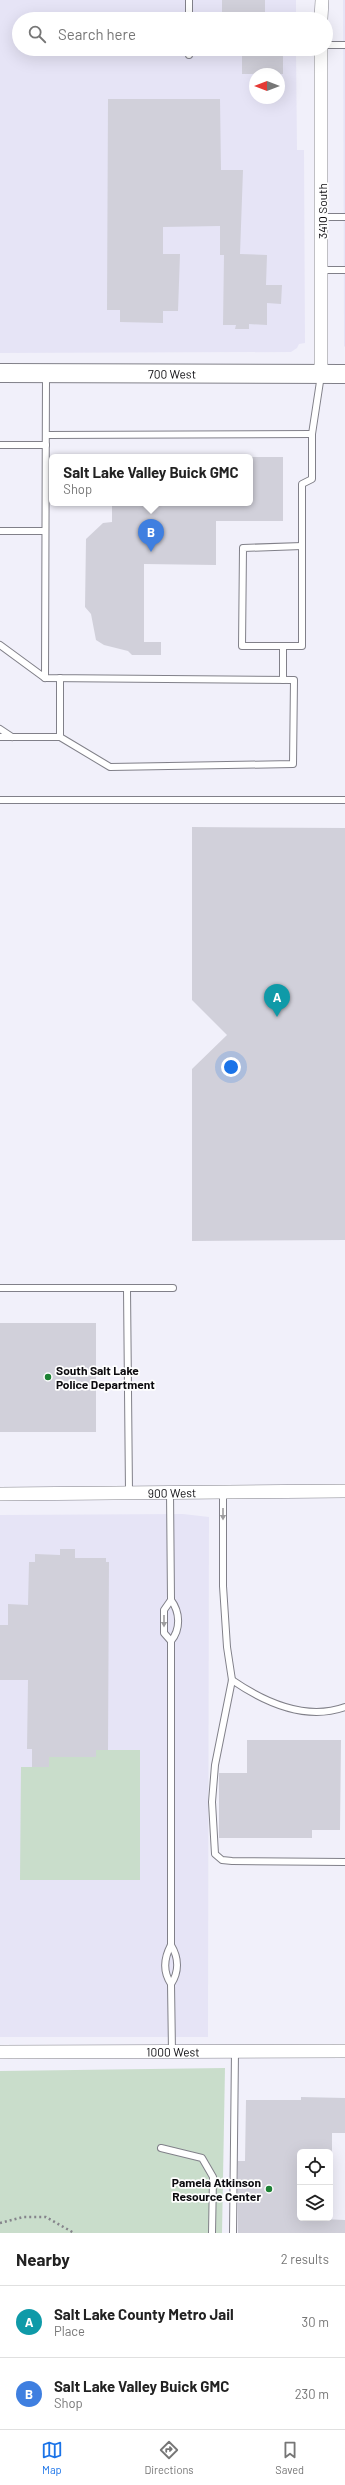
<!DOCTYPE html>
<html lang="en">
<head>
<meta charset="utf-8">
<style>
  :root { --surface:#fff; --page:#f2f2f2; --text:#222; --muted:#767676; --line:#e0e0e0; --accent:#1a73e8 }
  body { margin:0; font-family:Barlow,sans-serif; background:var(--page); color:var(--text) }
  .controls { position:absolute; right:12px; bottom:12px; display:grid; overflow:hidden; border-radius:6px; box-shadow:0 4px 16px #0002 }
  .controls button { width:36px; height:36px; display:grid; place-items:center; padding:0; border:0; border-bottom:1px solid var(--line); background:var(--surface); color:var(--text); font:20px sans-serif }
  .compass { position:absolute; left:249px; top:68px; width:36px; height:36px; border-radius:50%; background:var(--surface); box-shadow:0 4px 16px #0002; rotate:270deg }
  .you { position:absolute; left:231px; top:1067px; width:14px; height:14px; margin:-10px; border:3px solid #fff; border-radius:50%; background:#1a73e8; box-shadow:0 0 0 6px #1a73e833 }
  .badge { display:grid; place-items:center; width:26px; height:26px; border-radius:50%; background:var(--accent); color:#fff; font-size:13px; font-weight:700 }
  .pin { position:absolute; translate:-50% -33px; filter:drop-shadow(0 1px 2px #0008) }
  .pin::after { content:''; position:absolute; top:21px; width:14px; height:12px; background:inherit; clip-path:polygon(0 0,100% 0,50% 100%) }
  .popup { position:absolute; left:49px; top:454px; width:204px; height:52px; box-sizing:border-box; display:grid; place-content:center; border-radius:6px; background:var(--surface); filter:drop-shadow(0 1px 3px #0005); font-size:13px; white-space:nowrap; color:var(--muted) }
  .popup b { font-size:15px; color:var(--text) }
  .popup::after { content:''; position:absolute; left:50%; top:100%; margin-left:-8px; border:8px solid transparent; border-top-color:var(--surface) }
  .list { margin:0; padding:0; list-style:none }
  h2 { display:flex; justify-content:space-between; align-items:center; height:52px; margin:0; padding:0 16px; font-size:17px }
  h2 small { font-size:13px; font-weight:400; color:var(--muted) }
  .list li { display:grid; grid-template-columns:26px 1fr auto; gap:12px; align-items:center; box-sizing:border-box; height:72px; padding:0 16px; border-top:1px solid var(--line) }
  .list b { display:block; font-size:15px; white-space:nowrap }
  .list p { margin:0; font-size:13px; white-space:nowrap; color:var(--muted) }
  .list em { font-size:13px; font-style:normal; color:var(--muted) }
  .icon { flex:none; width:22px; height:22px; fill:none; stroke:currentColor; stroke-width:2; stroke-linecap:round; stroke-linejoin:round }
  .map { position:relative; flex:none; width:345px; height:2233px; overflow:hidden }
  .search { position:absolute; background:var(--surface); box-shadow:0 4px 16px #0002; left:12px; right:12px; top:12px; height:44px; display:flex; align-items:center; gap:10px; box-sizing:border-box; padding:0 14px; border-radius:22px; color:var(--muted); font-size:15px }
  .sheet { height:196px; background:var(--surface) }
  nav { display:flex; justify-content:space-around; align-items:center; box-sizing:border-box; height:56px; border-top:1px solid var(--line); background:var(--surface); font-size:11px; color:var(--muted) }
  nav a { display:grid; justify-items:center; gap:2px }
  nav .on { color:var(--accent) }
  .map>svg:first-child { display:block }
</style>
</head>
<body>
<div class="map">
<svg width="345" height="2233" viewBox="0 0 345 2233">
  <rect width="100%" height="100%" fill="#f1f0fa"/>
  <!-- built -->
  <g fill="#e6e4f6" fill-rule="evenodd">
    <path d="M0,0H296V19H19V49H296L297,150H304L305,343L299,344L297,348L291,352L0,353ZM255,74H279V98H255Z"/>
    <polygon points="343,0 345,0 345,347 344,346"/>
    <polygon points="183,1514 209,1517 208,2037 0,2037 0,1515"/>
  </g>
  <!-- green -->
  <g fill="#c9ddcb">
    <polygon points="96,1750 140,1750 140,1880 20,1880 21,1767 49,1767 49,1757 95,1757"/>
    <polygon points="225,2068 222,2233 0,2233 0,2071"/>
  </g>
  <!-- building -->
  <g fill="#d1d0da">
    <rect x="222" y="0" width="43" height="13"/>
    <rect x="242" y="49" width="41" height="25"/>
    <polygon points="108,99 220,99 221,170 243,170 240,254 267,255 266,285 282,285 281,304 267,303 267,325 249,324 249,329 235,329 236,325 223,325 224,255 220,255 220,226 163,227 163,254 180,254 178,311 163,311 163,323 120,322 120,310 107,310"/>
    <polygon points="250,457 283,457 283,521 216,521 216,565 144,564 144,642 161,642 161,655 132,655 128,651 104,645 96,640 91,614 85,607 86,539 103,523 112,522 112,503 250,503"/>
    <polygon points="192,827 345,828 345,1240 192,1241 192,1069 227,1035 192,1000"/>
    <rect x="0" y="1323" width="96" height="109"/>
    <polygon points="60,1549 75,1549 75,1558 106,1558 106,1562 109,1562 108,1750 96,1750 96,1757 49,1757 49,1767 32,1767 32,1749 27,1749 28,1680 0,1680 0,1625 8,1625 8,1604 28,1605 29,1562 35,1562 35,1554 60,1555"/>
    <polygon points="247,1740 341,1740 340,1830 312,1830 312,1838 219,1838 219,1773 247,1773"/>
    <polygon points="301,2097 345,2098 345,2133 332,2133 332,2152 300,2152 300,2218 345,2220 345,2233 238,2233 238,2161 245,2161 246,2100 301,2100"/>
  </g>
  <g fill="none" stroke-linecap="round" stroke-linejoin="round">
    <defs>
      <g id="lane">
        <polyline points="189,0 189,19"/>
        <polyline points="326,45 345,45"/>
        <polyline points="189,49 189,55"/>
        <polyline points="322,217 345,217"/>
        <polyline points="322,270 345,270"/>
        <polyline points="46,435 312,434"/>
        <polyline points="0,445 46,445"/>
        <polyline points="0,531 45,531"/>
        <polyline points="0,645 45,678"/>
        <polyline points="283,646 242,646 243,548 302,546"/>
        <polyline points="60,678 60,737"/>
        <polyline points="283,680 283,646 302,646 302,484 312,479 312,434 321,375"/>
        <polyline points="0,729 12,737"/>
        <polyline points="0,737 60,737 110,767 293,764 294,680 45,678 46,375"/>
        <polyline points="0,800 345,800"/>
        <polyline points="0,1288 173,1288"/>
        <polyline points="127,1289 129,1492"/>
        <polyline points="170,1492 171,1600 164,1610 164,1633 171,1641"/>
        <polyline points="223,1492 223,1586 227,1647 232,1680 215,1765 212,1802 215,1854 222,1860 232,1861 345,1862"/>
        <path d="M171,1600C180,1612 181,1629 171,1641V1945C164,1958 163,1972 171,1984"/>
        <path d="M232,1680C264,1702 306,1721 345,1707"/>
        <path d="M171,1945C179,1958 179,1972 171,1984L172,2052"/>
        <polyline points="161,2148 202,2158 213,2177 212,2233"/>
        <polyline points="233,2233 235,2051"/>
      </g>
      <g id="street">
        <polyline points="321,19 322,0"/>
        <polyline points="321,49 321,374"/>
        <path id="s1" d="M0,1494L345,1491"/>
        <path id="s2" d="M0,2052L345,2051"/>
      </g>
      <g id="secondary">
        <path id="s3" d="M0,373L345,374"/>
      </g>
    </defs>
    <!-- lane casing -->
    <use href="#lane" stroke="#818089" stroke-width="8"/>
    <!-- street casing -->
    <use href="#street" stroke="#818089" stroke-width="14"/>
    <!-- secondary casing -->
    <use href="#secondary" stroke="#818089" stroke-width="20"/>
    <!-- path -->
    <polyline stroke="#85848b" stroke-width="2.5" stroke-dasharray="2 3" stroke-linecap="butt" points="0,2223 23,2217 46,2217 74,2233"/>
    <!-- lane -->
    <use href="#lane" stroke="#fff" stroke-width="6"/>
    <!-- street -->
    <use href="#street" stroke="#fff" stroke-width="13"/>
    <!-- secondary -->
    <use href="#secondary" stroke="#fff" stroke-width="18"/>
  </g>
  <!-- one-way arrows -->
  <defs><path id="oneway-solid" d="M-6-.8H1V-3.2L6.5 0L1 3.2V.8H-6Z"/></defs>
  <g fill="#9e9d9f">
    <use href="#oneway-solid" transform="translate(223 1514) rotate(90)"/>
    <use href="#oneway-solid" transform="translate(164 1621) rotate(90)"/>
  </g>
  <!-- markers -->
  <g fill="#1d8134" stroke="#fefefe" stroke-width="1.5">
    <circle cx="48" cy="1377" r="4"/>
    <circle cx="269" cy="2189" r="4"/>
  </g>
  <g text-anchor="middle" dominant-baseline="central" stroke-width="3.5" stroke-linejoin="round" paint-order="stroke">
    <!-- street labels -->
    <g font-size="12" fill="#0c0b0f" stroke="#fefefe">
      <text transform="translate(322 211) rotate(-90)">3410 South</text>
      <text stroke="none"><textPath href="#s3" startOffset="172">700 West</textPath></text>
      <text stroke="none"><textPath href="#s1" startOffset="172">900 West</textPath></text>
      <text stroke="none"><textPath href="#s2" startOffset="173">1000 West</textPath></text>
    </g>
    <!-- poi labels -->
    <g font-size="12" font-weight="bold" fill="#0c0b0f" stroke="#fefefe" text-anchor="start">
      <text x="56" y="1370">South Salt Lake<tspan x="56" dy="14">Police Department</tspan></text>
      <text x="261" y="2182" text-anchor="end">Pamela Atkinson<tspan x="261" dy="14">Resource Center</tspan></text>
    </g>
  </g>
</svg>
<div class="controls">
<button><svg class="icon" aria-label="locate" viewBox="0 0 24 24"><circle cx="12" cy="12" r="6"/><path d="M12 2v4M12 18v4M2 12h4M18 12h4"/></svg></button>
<button><svg class="icon" aria-label="layers" viewBox="0 0 24 24"><path d="M12 4l9 5-9 5-9-5zM3 14l9 5 9-5"/></svg></button>
</div>
<svg class="compass" viewBox="-18 -18 36 36"><path d="M0-13l5 13h-10z" fill="#e53935"/><path d="M0 13l5-13h-10z" fill="#767676"/></svg>
<div class="you"></div>
<div class="pin badge" style="left:277px;top:1017px;background:#0f9aa8">A</div>
<div class="pin badge" style="left:151px;top:552px;background:#3f7fe0">B</div>
<div class="popup"><b>Salt Lake Valley Buick GMC</b>Shop</div>
<div class="search"><svg class="icon" aria-label="search" viewBox="0 0 24 24"><circle cx="10" cy="10" r="6"/><path d="M15 15l6 6"/></svg>Search here</div>
</div>
<section class="sheet">
<h2>Nearby<small>2 results</small></h2>
<ul class="list">
<li><span class="badge" style="background:#0f9aa8">A</span><div><b>Salt Lake County Metro Jail</b><p>Place</p></div><em>30 m</em></li>
<li><span class="badge" style="background:#3f7fe0">B</span><div><b>Salt Lake Valley Buick GMC</b><p>Shop</p></div><em>230 m</em></li>
</ul>
</section>
<nav>
<a class="on"><svg class="icon" aria-label="map" viewBox="0 0 24 24"><path d="M3 6l6-2 6 2 6-2v14l-6 2-6-2-6 2zM9 4v14M15 6v14"/></svg>Map</a>
<a><svg class="icon" aria-label="directions" viewBox="0 0 24 24"><path d="M12 3l9 9-9 9-9-9zM9 14v-3h6M13 9l2 2-2 2"/></svg>Directions</a>
<a><svg class="icon" aria-label="saved" viewBox="0 0 24 24"><path d="M7 4h10v16l-5-4-5 4z"/></svg>Saved</a>
</nav>
</body>
</html>
